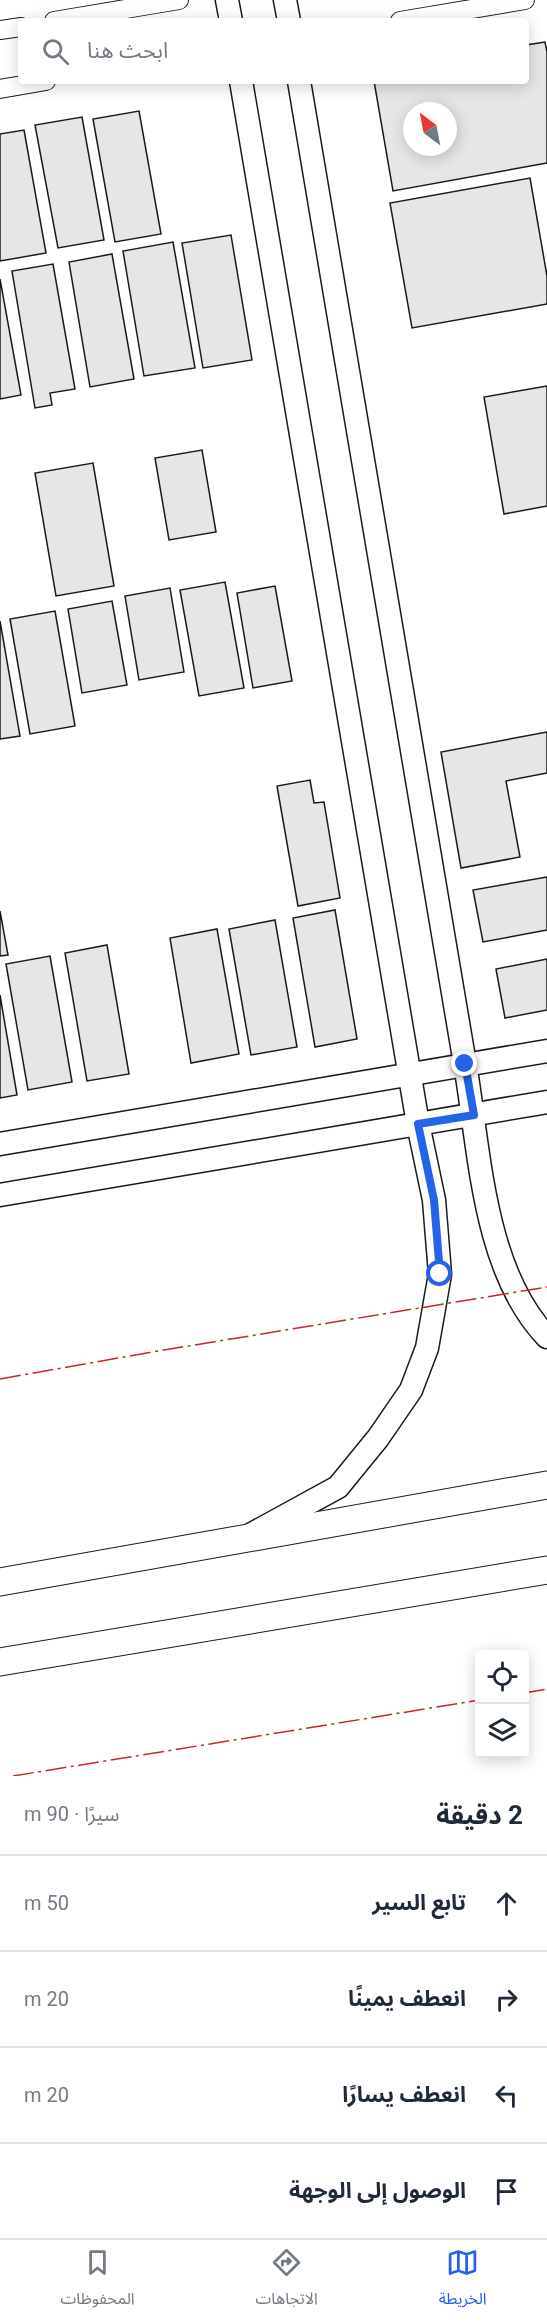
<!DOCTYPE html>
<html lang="ar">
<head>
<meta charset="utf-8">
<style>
  :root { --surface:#fff; --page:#f2f2f3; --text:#1f2937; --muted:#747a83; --line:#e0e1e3; --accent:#2563eb }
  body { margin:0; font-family:Roboto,"Noto Sans Arabic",sans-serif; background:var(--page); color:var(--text); direction:rtl }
  .controls { position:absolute; right:18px; bottom:18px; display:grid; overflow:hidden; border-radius:6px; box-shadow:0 3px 15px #0003 }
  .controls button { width:54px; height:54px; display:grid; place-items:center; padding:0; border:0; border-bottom:2px solid var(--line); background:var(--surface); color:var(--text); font:30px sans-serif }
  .compass { position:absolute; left:403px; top:102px; width:54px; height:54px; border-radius:50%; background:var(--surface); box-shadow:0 3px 15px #0003; rotate:328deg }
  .stop { position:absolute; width:18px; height:18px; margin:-14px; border:4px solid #2563eb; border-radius:50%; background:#fff }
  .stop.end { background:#2563eb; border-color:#fff; box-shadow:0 2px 6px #0008 }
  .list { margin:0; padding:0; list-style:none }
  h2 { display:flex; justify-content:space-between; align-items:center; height:78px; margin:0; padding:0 24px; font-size:26px }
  h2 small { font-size:20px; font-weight:400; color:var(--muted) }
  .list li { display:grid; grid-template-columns:39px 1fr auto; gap:18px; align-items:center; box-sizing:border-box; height:96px; padding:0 24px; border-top:2px solid var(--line) }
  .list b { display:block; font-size:22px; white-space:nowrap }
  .list em { font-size:20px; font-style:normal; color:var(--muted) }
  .icon { flex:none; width:33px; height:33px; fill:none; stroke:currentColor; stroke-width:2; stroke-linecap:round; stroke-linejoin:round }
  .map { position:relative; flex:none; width:547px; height:1776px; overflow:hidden; direction:ltr }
  .search { position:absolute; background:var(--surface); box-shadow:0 3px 15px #0003; left:18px; right:18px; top:18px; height:66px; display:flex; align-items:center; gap:15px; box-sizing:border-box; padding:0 21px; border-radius:6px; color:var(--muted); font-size:22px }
  .sheet { height:462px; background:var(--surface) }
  nav { display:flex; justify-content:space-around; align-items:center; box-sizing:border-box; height:84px; border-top:2px solid var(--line); background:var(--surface); font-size:16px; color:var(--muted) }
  nav a { display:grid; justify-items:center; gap:3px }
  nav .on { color:var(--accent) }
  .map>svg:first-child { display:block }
</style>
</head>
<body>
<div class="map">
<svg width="547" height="1776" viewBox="0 0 547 1776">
  <rect width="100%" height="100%" fill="#fff"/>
  <!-- building -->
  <g fill="#e6e6e6" stroke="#1a1a1a" stroke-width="1.5" fill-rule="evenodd">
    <path d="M545,42L547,52V163L393,191L374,81H526V45ZM412,111H448V147H412Z"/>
    <polygon points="139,111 161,234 115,242 93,119"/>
    <polygon points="82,117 104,240 58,248 35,125"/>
    <polygon points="24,130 46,253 0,261 0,134"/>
    <polygon points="530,178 547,276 547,304 412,328 390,203"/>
    <polygon points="231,235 252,360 203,368 182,243"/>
    <polygon points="173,242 195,368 144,376 123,251"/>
    <polygon points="112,254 134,379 90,387 69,262"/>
    <polygon points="53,264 75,389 50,393 52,405 35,408 12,271"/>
    <polygon points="0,279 21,395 0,399"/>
    <polygon points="547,386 547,506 504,514 484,397"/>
    <polygon points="202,450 216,532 169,540 155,458"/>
    <polygon points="93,463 114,586 56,596 35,473"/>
    <polygon points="225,582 244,688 199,696 180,590"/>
    <polygon points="275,586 292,681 253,688 237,593"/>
    <polygon points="170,588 184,672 139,680 125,596"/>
    <polygon points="112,601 127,685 82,693 68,609"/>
    <polygon points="55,611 75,726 30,734 10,619"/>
    <polygon points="0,621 20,736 0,739"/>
    <polygon points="547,732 547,773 506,781 520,857 461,868 441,752"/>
    <polygon points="310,780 314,803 324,802 340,898 298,906 277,786"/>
    <polygon points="547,877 547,930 483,942 473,890"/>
    <polygon points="335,910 357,1039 315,1047 293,918"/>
    <polygon points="0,911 8,955 0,956"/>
    <polygon points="275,920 297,1047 251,1055 229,929"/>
    <polygon points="217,929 239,1054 191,1063 170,938"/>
    <polygon points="107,945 129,1074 87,1081 65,953"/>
    <polygon points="50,956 72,1082 28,1090 6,964"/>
    <polygon points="547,959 547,1010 505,1018 496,969"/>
    <polygon points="0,995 17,1095 0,1098"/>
  </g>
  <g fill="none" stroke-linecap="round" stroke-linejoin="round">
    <defs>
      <g id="minor">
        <polyline points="54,21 179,0"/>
        <polyline points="400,21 525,0"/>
        <polyline points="0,30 21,27"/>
        <polyline points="0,89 46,81"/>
      </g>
      <g id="tertiary">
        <polyline points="227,0 231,21"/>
        <polyline points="285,0 289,21"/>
        <polyline points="241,81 418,1124 434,1200 440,1274 427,1348 411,1390 378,1438 338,1487 252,1534"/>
        <path d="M299,81L465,1064C480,1152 483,1270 547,1337"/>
        <polyline points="0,1144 547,1051"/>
        <polyline points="0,1195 547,1102"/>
      </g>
      <g id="primary">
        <polyline points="0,1582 547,1485"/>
        <polyline points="0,1662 547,1570"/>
      </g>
    </defs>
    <!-- minor casing -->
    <use href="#minor" stroke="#1a1a1a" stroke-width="20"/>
    <!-- tertiary casing -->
    <use href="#tertiary" stroke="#1a1a1a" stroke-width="25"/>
    <!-- primary casing -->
    <use href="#primary" stroke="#1a1a1a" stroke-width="29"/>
    <!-- minor -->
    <use href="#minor" stroke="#fff" stroke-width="18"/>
    <!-- tertiary -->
    <use href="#tertiary" stroke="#fff" stroke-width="22"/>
    <!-- primary -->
    <use href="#primary" stroke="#fff" stroke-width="27"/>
    <!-- power -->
    <g stroke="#c62828" stroke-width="1.5" stroke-dasharray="21 4.5 3 4.5" stroke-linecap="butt">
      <polyline points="0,1379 158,1351 547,1287"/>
      <polyline points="524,1693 547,1689"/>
      <polyline points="13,1776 480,1700"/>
    </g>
  </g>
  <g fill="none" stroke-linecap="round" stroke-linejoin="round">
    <!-- route -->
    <polyline stroke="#2563eb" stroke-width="8" points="440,1274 434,1200 418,1124 474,1115 465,1064"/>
  </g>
</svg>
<div class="controls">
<button><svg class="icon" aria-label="locate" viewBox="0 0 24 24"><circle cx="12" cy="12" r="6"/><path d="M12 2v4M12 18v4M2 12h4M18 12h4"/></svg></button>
<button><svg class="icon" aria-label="layers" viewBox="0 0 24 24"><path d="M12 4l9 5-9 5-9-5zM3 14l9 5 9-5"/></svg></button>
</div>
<svg class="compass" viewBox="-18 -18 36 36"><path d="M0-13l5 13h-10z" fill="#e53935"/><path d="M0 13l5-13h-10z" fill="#747a83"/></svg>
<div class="stop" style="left:440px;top:1274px"></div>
<div class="stop end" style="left:465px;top:1064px"></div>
<div class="search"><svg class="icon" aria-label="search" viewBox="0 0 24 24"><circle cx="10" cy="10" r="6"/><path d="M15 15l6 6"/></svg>ابحث هنا</div>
</div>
<section class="sheet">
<h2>2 دقيقة<small>سيرًا · 90 m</small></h2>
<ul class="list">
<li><svg class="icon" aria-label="ahead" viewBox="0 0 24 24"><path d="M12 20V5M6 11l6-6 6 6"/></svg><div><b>تابع السير</b></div><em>50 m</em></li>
<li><svg class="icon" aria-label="right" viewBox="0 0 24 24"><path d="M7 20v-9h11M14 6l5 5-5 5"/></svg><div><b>انعطف يمينًا</b></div><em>20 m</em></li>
<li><svg class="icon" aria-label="left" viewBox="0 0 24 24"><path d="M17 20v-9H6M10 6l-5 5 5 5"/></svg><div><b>انعطف يسارًا</b></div><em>20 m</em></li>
<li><svg class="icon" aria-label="arrive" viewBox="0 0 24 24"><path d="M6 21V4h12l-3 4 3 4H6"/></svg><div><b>الوصول إلى الوجهة</b></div></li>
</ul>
</section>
<nav>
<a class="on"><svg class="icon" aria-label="map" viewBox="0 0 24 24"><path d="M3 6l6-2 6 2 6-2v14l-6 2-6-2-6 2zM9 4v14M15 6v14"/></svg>الخريطة</a>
<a><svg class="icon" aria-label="directions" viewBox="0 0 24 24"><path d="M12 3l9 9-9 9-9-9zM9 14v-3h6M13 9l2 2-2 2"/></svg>الاتجاهات</a>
<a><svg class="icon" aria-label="saved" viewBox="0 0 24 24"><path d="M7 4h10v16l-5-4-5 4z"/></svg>المحفوظات</a>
</nav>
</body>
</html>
